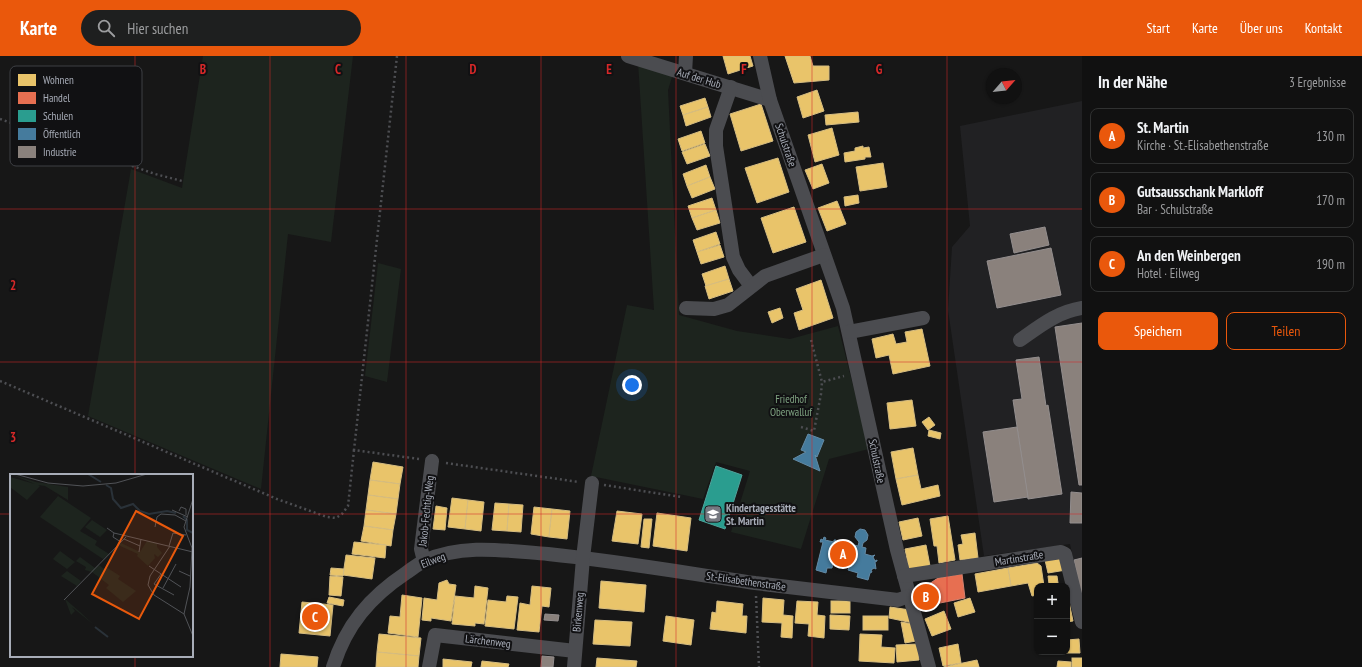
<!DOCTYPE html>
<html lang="de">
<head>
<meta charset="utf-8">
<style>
  :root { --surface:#111; --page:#1e1f1f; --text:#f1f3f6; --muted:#9c9d9f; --line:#303131; --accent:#ea580c }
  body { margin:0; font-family:"PT Sans Narrow",sans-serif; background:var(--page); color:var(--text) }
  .controls { position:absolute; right:12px; bottom:12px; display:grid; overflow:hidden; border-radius:8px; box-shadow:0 1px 3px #0004 }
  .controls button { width:36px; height:36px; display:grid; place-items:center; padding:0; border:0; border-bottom:1px solid var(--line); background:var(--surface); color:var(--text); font:20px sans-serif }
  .compass { position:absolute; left:986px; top:12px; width:36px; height:36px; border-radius:50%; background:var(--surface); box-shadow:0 1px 3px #0004; rotate:62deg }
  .you { position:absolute; left:632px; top:329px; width:14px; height:14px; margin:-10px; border:3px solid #fff; border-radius:50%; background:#1a73e8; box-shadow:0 0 0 6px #1a73e833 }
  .badge { display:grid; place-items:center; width:26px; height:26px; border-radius:50%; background:var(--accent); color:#fff; font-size:13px; font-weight:700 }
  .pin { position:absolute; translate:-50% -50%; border:2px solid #fff; box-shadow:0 1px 4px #0006 }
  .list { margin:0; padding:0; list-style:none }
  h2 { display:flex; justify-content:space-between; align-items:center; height:52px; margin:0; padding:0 16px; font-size:17px }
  h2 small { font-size:13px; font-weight:400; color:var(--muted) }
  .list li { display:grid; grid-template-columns:26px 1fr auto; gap:12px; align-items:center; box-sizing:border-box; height:56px; margin:0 8px 8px; padding:0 8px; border:1px solid var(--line); border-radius:8px }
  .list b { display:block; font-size:15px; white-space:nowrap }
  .list p { margin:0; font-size:13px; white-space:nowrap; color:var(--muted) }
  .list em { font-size:13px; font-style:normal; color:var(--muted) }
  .actions { display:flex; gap:8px; padding:12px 16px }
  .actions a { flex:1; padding:9px 0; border:1px solid var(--accent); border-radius:8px; text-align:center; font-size:14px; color:var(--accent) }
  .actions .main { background:var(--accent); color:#fff }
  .icon { flex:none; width:22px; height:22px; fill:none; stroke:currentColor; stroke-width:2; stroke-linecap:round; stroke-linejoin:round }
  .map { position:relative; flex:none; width:1082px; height:611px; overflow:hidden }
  header { display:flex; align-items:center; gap:24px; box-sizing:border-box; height:56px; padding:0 20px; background:var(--accent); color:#fff }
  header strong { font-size:19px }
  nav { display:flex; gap:22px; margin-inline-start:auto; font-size:14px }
  .search { width:280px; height:36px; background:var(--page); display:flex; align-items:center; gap:10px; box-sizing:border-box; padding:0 14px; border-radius:22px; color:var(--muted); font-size:15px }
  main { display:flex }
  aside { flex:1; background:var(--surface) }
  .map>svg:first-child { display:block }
</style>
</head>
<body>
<header>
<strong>Karte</strong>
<div class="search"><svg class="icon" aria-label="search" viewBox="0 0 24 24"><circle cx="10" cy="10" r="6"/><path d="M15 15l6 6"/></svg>Hier suchen</div>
<nav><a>Start</a><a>Karte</a><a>Über uns</a><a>Kontakt</a></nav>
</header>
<main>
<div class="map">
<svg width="1082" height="611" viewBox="0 0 1082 611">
  <rect width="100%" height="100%" fill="#171717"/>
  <!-- built -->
  <polygon fill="#212123" points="1082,45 1082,545 1070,488 984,500 948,254 952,191 970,170 960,70"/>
  <!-- green -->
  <g fill="#1d241e">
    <polygon points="203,0 353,0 331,186 288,178 261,433 88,360 131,113 182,132"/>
    <polygon points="638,6 673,18 668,34 679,259 737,275 790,283 838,270 869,393 829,403 801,493 731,476 750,415 716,406 703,443 591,420 627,249 654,254"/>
    <polygon points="378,207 401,213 387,326 365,320"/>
  </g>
  <!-- homes -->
  <g fill="#e9c46a" stroke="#d6bd81">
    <polygon points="723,0 750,0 753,10 728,18"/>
    <polygon points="785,0 810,0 813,10 829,10 829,24 794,27"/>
    <polygon points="817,34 824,55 803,62 797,41"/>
    <polygon points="705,42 708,51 683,59 680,50"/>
    <polygon points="761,48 773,85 741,95 730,58"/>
    <polygon points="708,51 711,61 686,70 683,59"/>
    <polygon points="858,56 859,66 826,69 825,59"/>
    <polygon points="832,72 839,99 815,106 808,79"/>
    <polygon points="701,75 705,87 682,95 678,83"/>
    <polygon points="705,88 710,100 687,108 682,96"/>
    <polygon points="863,90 863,92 869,91 871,101 865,101 865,103 845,106 844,97 855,95 855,92"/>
    <polygon points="778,102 789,136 757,147 745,112"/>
    <polygon points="883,107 887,131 860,135 856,111"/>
    <polygon points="822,108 829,127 813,133 805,114"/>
    <polygon points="706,109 710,121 687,130 683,118"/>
    <polygon points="710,121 715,133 692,142 687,130"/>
    <polygon points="858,139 859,147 845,150 844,141"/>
    <polygon points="712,142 716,154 692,162 688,150"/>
    <polygon points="837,145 846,168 827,175 818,152"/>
    <polygon points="794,151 806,186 773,197 761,162"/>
    <polygon points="716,154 720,167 697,174 692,162"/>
    <polygon points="716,176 720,188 697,196 693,184"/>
    <polygon points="720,189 724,201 701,208 697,196"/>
    <polygon points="725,210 729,223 706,230 702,218"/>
    <polygon points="729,223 733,235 709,243 705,230"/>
    <polygon points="821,224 833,262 799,274 794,257 803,254 796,233"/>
    <polygon points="780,252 783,262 772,267 768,256"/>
    <polygon points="922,273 930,310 893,318 889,299 876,302 872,283 893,278 896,288 907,286 905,276"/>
    <polygon points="912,344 916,370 890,373 887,347"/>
    <polygon points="929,361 935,369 928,374 922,366"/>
    <polygon points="929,374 941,377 940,383 928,380"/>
    <polygon points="913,392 918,419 896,423 891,396"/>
    <polygon points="373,406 403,411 400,428 370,424"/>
    <polygon points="918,419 921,433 938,429 940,440 902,449 896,423"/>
    <polygon points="370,424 400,428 398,443 368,439"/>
    <polygon points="368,439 398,443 396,458 366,454"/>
    <polygon points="452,442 468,444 465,473 448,471"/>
    <polygon points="468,444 484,446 481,475 465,473"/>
    <polygon points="495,447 509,448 507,475 492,474"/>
    <polygon points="509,448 523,449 521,476 507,475"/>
    <polygon points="436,450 447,452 445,474 433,473"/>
    <polygon points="534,451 552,453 549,481 531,478"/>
    <polygon points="552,453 570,455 567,483 549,481"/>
    <polygon points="366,454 396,458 393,474 364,470"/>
    <polygon points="617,455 642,458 638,488 612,485"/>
    <polygon points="657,457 691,462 687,495 653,490"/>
    <polygon points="948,460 955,504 939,507 937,490 934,490 930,463"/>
    <polygon points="918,462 922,480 903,484 899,466"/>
    <polygon points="644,463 652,463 649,492 641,491"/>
    <polygon points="364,470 393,474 391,490 361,485"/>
    <polygon points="975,477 978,502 960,504 958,489 963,488 961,479"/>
    <polygon points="354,486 386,489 385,502 352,498"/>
    <polygon points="926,489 930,510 909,514 905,493"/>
    <polygon points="346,499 375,502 372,523 343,519"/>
    <polygon points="1063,500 1066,514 1048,517 1045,504"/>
    <polygon points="1037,507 1041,510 1044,530 1037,530 1037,539 1032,540 1028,527 1011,530 1008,512"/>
    <polygon points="331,512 344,513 343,520 330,519"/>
    <polygon points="1008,512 1011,530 978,536 975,518"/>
    <polygon points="330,520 343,521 341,540 329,539"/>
    <polygon points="1048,520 1057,520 1058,527 1049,528"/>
    <polygon points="447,524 449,528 456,529 451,565 431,562 431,565 422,564 424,542 437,544 439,527"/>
    <polygon points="601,525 646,529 644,556 599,552"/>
    <polygon points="475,530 488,532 484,568 475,567 475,570 452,568 455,540 474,542"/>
    <polygon points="532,530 551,532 549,551 542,550 539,576 517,574 520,547 530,549"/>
    <polygon points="402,539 422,542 418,581 388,577 390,560 400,561"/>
    <polygon points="507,540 518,541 514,573 485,570 488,544 506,546"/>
    <polygon points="329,541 344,544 343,550 327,547"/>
    <polygon points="1067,541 1068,541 1073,565 1067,566"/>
    <polygon points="763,542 784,544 783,559 793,560 792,582 781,581 782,567 762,566"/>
    <polygon points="970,542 975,556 958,561 954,547"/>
    <polygon points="717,545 743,548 742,560 747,560 746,577 710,573 712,556 716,557"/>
    <polygon points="797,545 818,546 817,559 825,560 824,582 808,580 809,568 795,567"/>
    <rect x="831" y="545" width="19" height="12"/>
    <polygon points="302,546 333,549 330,580 299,577"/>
    <polygon points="890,551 910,554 913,567 889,562"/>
    <polygon points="944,555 951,573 932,580 925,563"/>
    <polygon points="830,559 850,560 849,574 830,573"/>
    <polygon points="666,560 694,564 691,589 663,585"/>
    <rect x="863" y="560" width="25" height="14"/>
    <polygon points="595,564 632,566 630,590 593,588"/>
    <polygon points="901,566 913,568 916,585 905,587"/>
    <polygon points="379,578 421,582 419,600 377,596"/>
    <polygon points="860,578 882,579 881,591 895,592 894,607 859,605"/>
    <polygon points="1079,583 1080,597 1066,597 1067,584"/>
    <polygon points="918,588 919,604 897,606 896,589"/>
    <polygon points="958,588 961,607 943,610 939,592"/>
    <polygon points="377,596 419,600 418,611 376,611"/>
    <polygon points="281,598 318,601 317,611 280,611"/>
    <polygon points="597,602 637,605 636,611 596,611"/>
    <rect x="1072" y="602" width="10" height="9"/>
    <polygon points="443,603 472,606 471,611 443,611"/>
    <polygon points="977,604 979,611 944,611"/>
    <polygon points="482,605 509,608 508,611 481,611"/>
    <polygon points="1058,605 1071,606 1071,611 1057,611"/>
  </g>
  <!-- shops -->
  <polygon fill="#e76f51" stroke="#d48270" points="962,518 965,542 920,551 917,536 938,522"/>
  <!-- schools -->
  <polygon fill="#2a9d8f" stroke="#50a29b" points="716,410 742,419 725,473 699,464"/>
  <!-- public -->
  <g fill="#457b9d" stroke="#638aa5">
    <polygon points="808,378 824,384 817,401 815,399 820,415 793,403 806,396 801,394"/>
    <polygon points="860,473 865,474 868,479 867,484 863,487 862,491 866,492 865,498 872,500 875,499 873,501 875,505 877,504 877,505 875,506 876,513 874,512 871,514 872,516 870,517 868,524 857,521 858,517 848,514 849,511 841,510 840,512 838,512 838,509 833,508 832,512 827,512 826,517 816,514 823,486 820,486 821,483 823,484 824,481 826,482 825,484 834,486 834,484 836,484 835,487 843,489 844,486 846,487 845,489 853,491 854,489 858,490 859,486 855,481 856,476"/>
  </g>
  <!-- industry -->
  <g fill="#8a817c" stroke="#938e8e">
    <polygon points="1045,171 1049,189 1014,197 1010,178"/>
    <polygon points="1051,192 1061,239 997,252 987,205"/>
    <polygon points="1082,267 1082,429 1079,429 1055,271"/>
    <polygon points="1039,301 1046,350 1048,349 1062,438 1028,443 1013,344 1022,343 1016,304"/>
    <polygon points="1017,371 1028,441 994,446 983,376"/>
    <polygon points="1071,436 1082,437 1082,467 1070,467"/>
    <polygon points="1082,502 1082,542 1074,504"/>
    <polygon points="545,558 559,559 558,565 544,564"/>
    <polygon points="542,600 554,601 553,611 541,611"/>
  </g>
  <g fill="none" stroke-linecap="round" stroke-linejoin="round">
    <!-- path -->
    <g stroke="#4d4e52" stroke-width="2.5" stroke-dasharray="2 3" stroke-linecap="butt">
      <polyline points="397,0 354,394 419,403"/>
      <polyline points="0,63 155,118 182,125"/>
      <polyline points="811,284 822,326"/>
      <polyline points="0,325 277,443 327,461 336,462 342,458 348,450 354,394"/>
      <polyline points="801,371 814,375 821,338 822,326 844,320"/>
      <polyline points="446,407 579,426"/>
      <polyline points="604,429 681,441"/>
      <polyline points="756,540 759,611"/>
    </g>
    <!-- minor -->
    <g stroke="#4b4c50" stroke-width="14">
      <polyline points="628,0 770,44"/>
      <polyline points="760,0 770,44 843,252 897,494 929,611"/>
      <polyline points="685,17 686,0"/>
      <polyline points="731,31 716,74 716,90 733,201 739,214 751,230"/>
      <polyline points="686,252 714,253 728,249 765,220 824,199"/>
      <polyline points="849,276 923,262"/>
      <path d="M1020,284C1040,270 1057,256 1082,252"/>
      <polyline points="424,505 421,493 432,405"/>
      <polyline points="904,520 1061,496 1065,498 1082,566"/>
      <path d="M333,611C346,569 370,541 406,517C412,513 418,508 424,505C463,487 508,495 548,498C617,505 686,517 755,527C803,533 851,538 898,544L909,540"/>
      <polyline points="429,611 435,579 575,595"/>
      <polyline points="574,611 583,502 592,427"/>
    </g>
  </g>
  <!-- grid -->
  <path fill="none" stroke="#d62828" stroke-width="1" stroke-opacity="0.55" d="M135,0V419M270,0V611M406,0V611M541,0V611M676,0V611M812,0V611M947,0V611M0,153H1082M0,306H1082M0,458H11M192,458H1082M135,600V611"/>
  <!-- icons -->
  <defs>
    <symbol id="school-square" viewBox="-11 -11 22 22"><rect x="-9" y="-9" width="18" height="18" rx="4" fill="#757880" stroke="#111113"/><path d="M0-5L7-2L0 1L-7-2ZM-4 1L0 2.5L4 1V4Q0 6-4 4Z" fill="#fff"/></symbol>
  </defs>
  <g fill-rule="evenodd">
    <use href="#school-square" x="703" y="448" width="20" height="20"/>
  </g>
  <g text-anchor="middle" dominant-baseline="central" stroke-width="4" stroke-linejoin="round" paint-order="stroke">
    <!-- street labels -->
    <g font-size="11" fill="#a8adb8" stroke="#111113">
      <text transform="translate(699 22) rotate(17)">Auf der Hub</text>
      <text transform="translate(786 89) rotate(71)">Schulstraße</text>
      <text transform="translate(877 405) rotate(78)">Schulstraße</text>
      <text transform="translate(426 455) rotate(-84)">Jakob-Fechtig-Weg</text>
      <text transform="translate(1019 502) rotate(-9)">Martinstraße</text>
      <text transform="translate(433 504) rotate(-21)">Eilweg</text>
      <text transform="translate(746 525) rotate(8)">St.-Elisabethenstraße</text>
      <text transform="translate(578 556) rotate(-85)">Birkenweg</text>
      <text transform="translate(488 585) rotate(7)">Lärchenweg</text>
    </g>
    <!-- park labels -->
    <g font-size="11" fill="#7fa381" stroke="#111113">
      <text x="791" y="343">Friedhof<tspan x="791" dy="13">Oberwalluf</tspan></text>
    </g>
    <!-- poi labels -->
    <g font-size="11" font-weight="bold" fill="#a8adb8" stroke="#111113" text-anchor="start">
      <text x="726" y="452">Kindertagesstätte<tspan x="726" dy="13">St. Martin</tspan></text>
    </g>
  </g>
  <!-- overview -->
  <g transform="translate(10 418)">
    <rect width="183" height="183" fill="#171717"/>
    <path d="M0,0L26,8L58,13V26L35,12L28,11L30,12L17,26L0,13V3L25,10ZM48,22L81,44L70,57L87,67L85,71L99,80L93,85L30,43ZM82,46L97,56L90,63L75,53ZM137,67L147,69V73L152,79L148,83L144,80L145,84L138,92L127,82L128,80L108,71L111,69L130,78ZM50,77L65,88L57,95L43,85ZM70,83L85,94L89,91L94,95L96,93L110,102L108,105L126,117L113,128L96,114L99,111L82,98L75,96L76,93L66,87ZM57,97L71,107L67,112L51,102ZM55,125L70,138L84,151L62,133L65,137L61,141Z" fill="#1d241e"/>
    <path fill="none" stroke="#2a3239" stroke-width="2" d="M78,0L91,8M96,11L101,14L103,25L111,34L123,30L130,37L139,40L157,37L166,39M173,42L177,46V56L183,59M85,153L98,163"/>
    <path fill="none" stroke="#515357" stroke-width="1" d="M5,0L38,9L73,12L106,9L137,0M183,25L174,53L182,74L180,113L174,140L183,162M162,36L178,43M169,37L171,33L176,35V41M145,53L147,43L151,40L165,41L176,47M97,54L104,59L183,78M104,59L103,63L111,68M114,65L130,72M159,72L163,59L176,61M160,72L140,102L138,111L144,121L174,140M129,78L131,65M139,92L171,113M169,97L180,102M151,100L144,110L164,121M153,114L166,90M54,126L116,63"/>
    <path fill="#e8590c" fill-opacity="0.15" stroke="#e8590c" stroke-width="2" d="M126,37L173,62L129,145L82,120Z"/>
    <rect width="183" height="183" fill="none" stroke="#a8adb8" stroke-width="2"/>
  </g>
  <!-- legend -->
  <rect x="10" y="10" width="132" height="100" rx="6" fill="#111113" stroke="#3e4045" stroke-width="1"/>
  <rect x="18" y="18" width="18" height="12" fill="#e9c46a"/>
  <rect x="18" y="36" width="18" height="12" fill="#e76f51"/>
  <rect x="18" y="54" width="18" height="12" fill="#2a9d8f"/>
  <rect x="18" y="72" width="18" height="12" fill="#457b9d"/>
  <rect x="18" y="90" width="18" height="12" fill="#8a817c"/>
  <g font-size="11" fill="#a8adb8">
    <text x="43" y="28">Wohnen</text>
    <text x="43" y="46">Handel</text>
    <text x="43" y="64">Schulen</text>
    <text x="43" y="82">Öffentlich</text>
    <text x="43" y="100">Industrie</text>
  </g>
  <g font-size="13" text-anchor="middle" font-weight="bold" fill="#d62828" stroke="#111113" stroke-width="4" stroke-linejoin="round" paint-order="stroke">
    <text x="203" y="18">B</text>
    <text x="338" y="18">C</text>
    <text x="473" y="18">D</text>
    <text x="609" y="18">E</text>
    <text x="744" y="18">F</text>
    <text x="879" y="18">G</text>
    <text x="13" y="234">2</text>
    <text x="13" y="386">3</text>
  </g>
</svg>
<div class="controls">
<button>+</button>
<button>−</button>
</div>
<svg class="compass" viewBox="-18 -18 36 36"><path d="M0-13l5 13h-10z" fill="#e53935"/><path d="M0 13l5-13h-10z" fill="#9c9d9f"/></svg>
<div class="you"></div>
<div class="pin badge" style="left:843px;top:498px">A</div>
<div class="pin badge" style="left:926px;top:541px">B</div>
<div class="pin badge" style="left:315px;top:561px">C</div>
</div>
<aside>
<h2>In der Nähe<small>3 Ergebnisse</small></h2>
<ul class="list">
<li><span class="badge">A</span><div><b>St. Martin</b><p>Kirche · St.-Elisabethenstraße</p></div><em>130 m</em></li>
<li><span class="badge">B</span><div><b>Gutsausschank Markloff</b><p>Bar · Schulstraße</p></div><em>170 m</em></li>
<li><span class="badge">C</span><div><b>An den Weinbergen</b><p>Hotel · Eilweg</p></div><em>190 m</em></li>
</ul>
<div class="actions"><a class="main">Speichern</a><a>Teilen</a></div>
</aside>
</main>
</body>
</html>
